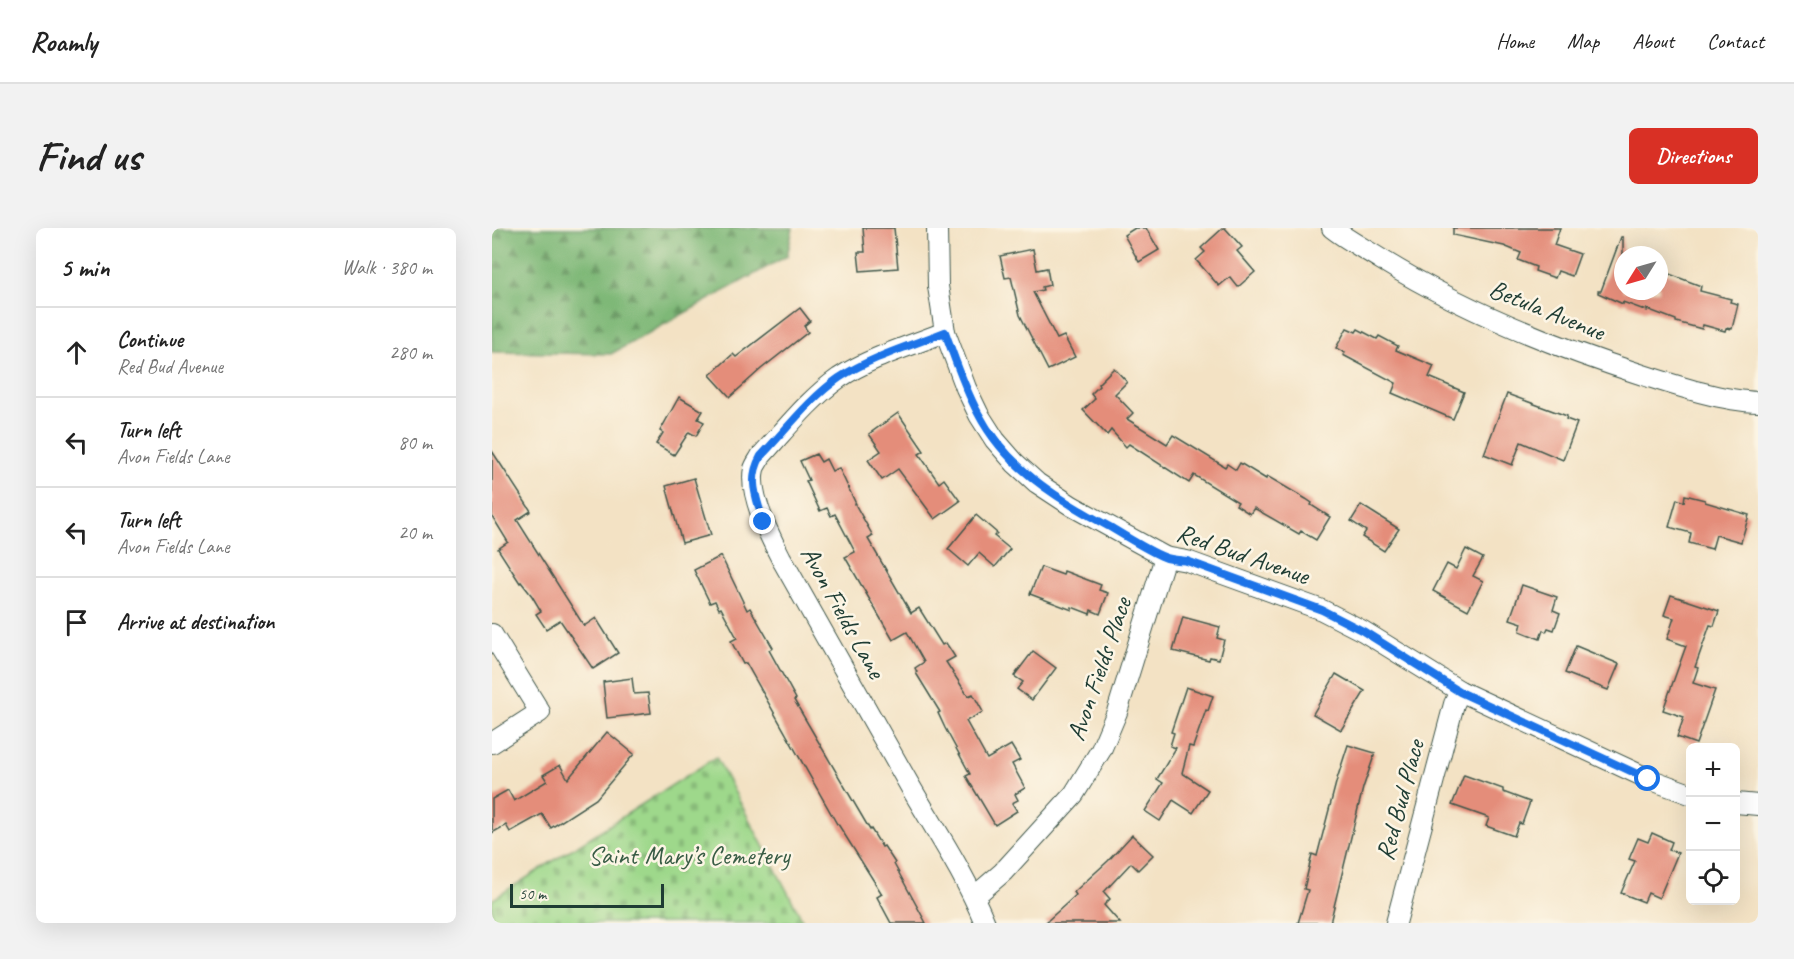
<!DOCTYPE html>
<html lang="en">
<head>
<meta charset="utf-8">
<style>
  :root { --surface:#fff; --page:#f2f2f2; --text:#222; --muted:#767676; --line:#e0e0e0; --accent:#d93025 }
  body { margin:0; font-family:Caveat,sans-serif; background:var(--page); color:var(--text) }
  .controls { position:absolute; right:18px; bottom:18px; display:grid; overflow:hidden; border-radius:9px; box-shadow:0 6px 24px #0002 }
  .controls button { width:54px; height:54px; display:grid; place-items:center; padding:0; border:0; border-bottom:2px solid var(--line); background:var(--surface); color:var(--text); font:30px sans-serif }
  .compass { position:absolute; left:1122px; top:18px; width:54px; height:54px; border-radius:50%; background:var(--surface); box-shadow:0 6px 24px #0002; rotate:233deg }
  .scale { position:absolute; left:18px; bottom:15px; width:154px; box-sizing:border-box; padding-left:6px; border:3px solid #1f3d34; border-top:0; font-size:16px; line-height:21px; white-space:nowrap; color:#1f3d34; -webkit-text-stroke:4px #fcf5e5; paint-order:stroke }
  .stop { position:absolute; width:18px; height:18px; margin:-14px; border:4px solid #1a73e8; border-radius:50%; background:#fff }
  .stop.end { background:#1a73e8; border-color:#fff; box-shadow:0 2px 6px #0008 }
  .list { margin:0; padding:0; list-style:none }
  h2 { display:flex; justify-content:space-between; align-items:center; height:78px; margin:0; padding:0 24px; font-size:26px }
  h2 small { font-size:20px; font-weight:400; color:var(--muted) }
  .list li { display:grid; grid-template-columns:39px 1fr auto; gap:18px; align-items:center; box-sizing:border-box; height:90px; padding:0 24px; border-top:2px solid var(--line) }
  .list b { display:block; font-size:22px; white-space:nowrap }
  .list p { margin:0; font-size:20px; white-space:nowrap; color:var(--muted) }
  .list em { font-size:20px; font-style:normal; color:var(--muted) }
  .icon { flex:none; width:33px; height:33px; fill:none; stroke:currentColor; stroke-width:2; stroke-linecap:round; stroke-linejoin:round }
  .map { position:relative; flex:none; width:1266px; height:695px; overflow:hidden; border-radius:9px }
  header { display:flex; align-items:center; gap:36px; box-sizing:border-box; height:84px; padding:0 30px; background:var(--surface); border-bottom:2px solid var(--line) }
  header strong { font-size:28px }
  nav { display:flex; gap:33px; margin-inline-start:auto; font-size:21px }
  .intro { display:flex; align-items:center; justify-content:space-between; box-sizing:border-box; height:144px; padding:0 36px }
  h1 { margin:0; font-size:42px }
  .button { padding:15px 27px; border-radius:9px; background:var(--accent); color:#fff; font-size:21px; font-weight:700 }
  main { display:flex; gap:36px; padding:0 36px }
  aside { flex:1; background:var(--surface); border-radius:9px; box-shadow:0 6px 24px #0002 }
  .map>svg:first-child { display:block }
</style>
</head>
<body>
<header>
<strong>Roamly</strong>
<nav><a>Home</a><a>Map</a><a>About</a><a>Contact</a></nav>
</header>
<div class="intro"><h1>Find us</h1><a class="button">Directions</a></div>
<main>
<aside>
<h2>5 min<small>Walk · 380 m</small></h2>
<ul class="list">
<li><svg class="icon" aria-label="ahead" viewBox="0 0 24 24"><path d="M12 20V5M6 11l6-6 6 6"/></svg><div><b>Continue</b><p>Red Bud Avenue</p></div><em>280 m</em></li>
<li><svg class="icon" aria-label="left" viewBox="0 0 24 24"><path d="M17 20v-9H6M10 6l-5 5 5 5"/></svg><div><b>Turn left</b><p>Avon Fields Lane</p></div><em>80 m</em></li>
<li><svg class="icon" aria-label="left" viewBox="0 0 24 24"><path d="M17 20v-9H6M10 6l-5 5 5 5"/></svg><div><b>Turn left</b><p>Avon Fields Lane</p></div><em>20 m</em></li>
<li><svg class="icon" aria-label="arrive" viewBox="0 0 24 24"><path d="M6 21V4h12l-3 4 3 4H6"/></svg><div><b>Arrive at destination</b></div></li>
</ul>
</aside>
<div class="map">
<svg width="1266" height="695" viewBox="0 0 1266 695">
  <defs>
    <pattern id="forest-firs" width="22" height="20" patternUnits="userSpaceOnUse" patternTransform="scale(1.5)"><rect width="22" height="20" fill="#7eb877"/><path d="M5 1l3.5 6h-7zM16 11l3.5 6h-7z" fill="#679762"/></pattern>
    <pattern id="cemetery-stones" width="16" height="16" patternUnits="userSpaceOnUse" patternTransform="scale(1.5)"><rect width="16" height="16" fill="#9ed88b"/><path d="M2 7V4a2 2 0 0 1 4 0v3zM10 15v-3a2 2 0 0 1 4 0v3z" fill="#88ba79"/></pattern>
  </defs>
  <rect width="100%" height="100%" fill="#fcf5e5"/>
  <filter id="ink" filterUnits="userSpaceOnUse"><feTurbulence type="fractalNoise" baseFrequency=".0167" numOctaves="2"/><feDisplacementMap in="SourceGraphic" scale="12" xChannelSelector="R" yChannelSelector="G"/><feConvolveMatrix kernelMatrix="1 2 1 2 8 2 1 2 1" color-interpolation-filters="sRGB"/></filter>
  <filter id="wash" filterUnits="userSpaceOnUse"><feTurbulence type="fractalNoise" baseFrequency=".008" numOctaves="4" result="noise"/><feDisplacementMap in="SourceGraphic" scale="24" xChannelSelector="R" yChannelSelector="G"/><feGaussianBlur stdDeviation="1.35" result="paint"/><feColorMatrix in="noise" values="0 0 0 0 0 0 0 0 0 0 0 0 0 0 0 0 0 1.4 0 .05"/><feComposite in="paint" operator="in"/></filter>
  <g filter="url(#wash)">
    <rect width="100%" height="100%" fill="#f3e2c4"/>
    <!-- forest -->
    <polygon fill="url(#forest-firs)" stroke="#4e7a56" stroke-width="1.5" points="0,0 301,0 295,28 119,126 0,124"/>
    <!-- cemetery -->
    <polygon fill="url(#cemetery-stones)" stroke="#5e8a60" stroke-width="1.5" points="224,529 312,695 0,695 0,672"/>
    <g id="blocks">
      <!-- building -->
      <g fill="#e48d7a">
        <polygon points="371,0 402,0 406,40 368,43 366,24 373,24"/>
        <polygon points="643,0 654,0 667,22 647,34 632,7"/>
        <polygon points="731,0 733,0 750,19 745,23 763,44 746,59 738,49 727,58 704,32 713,24 709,20"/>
        <polygon points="961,0 1068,0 1062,17 1088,26 1080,48 1066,43 1063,50 1043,43 1044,39 1026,32 1029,25 1012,18 961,7"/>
        <polygon points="1129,9 1131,9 1131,63 1167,63 1167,42 1209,58 1208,63 1239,71 1238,74 1246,76 1240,101 1234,100 1233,103 1211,97 1210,101 1184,94 1184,92 1155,81 1155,83 1131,74 1131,76 1106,65 1106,63 1109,63"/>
        <polygon points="541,21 545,42 555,40 558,57 550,59 551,62 541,64 565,111 572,108 583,129 556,142 528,87 519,49 513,50 508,28"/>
        <polygon points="308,80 318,93 312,98 316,104 269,141 238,169 218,147 241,126 244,129"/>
        <polygon points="855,100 864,104 866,101 885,111 887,108 906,118 904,122 942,138 937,149 972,164 961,191 900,165 904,155 851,127 853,125 844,120"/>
        <polygon points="622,140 635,154 623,166 641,185 635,191 675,216 681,207 733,239 735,236 744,242 748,235 774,251 775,248 814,271 820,275 819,277 838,289 824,312 809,303 807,306 762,280 758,286 744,277 746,274 702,247 697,255 637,216 634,219 619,202 615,207 591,182 603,171 599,166 607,158 606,156"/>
        <polygon points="1015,166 1075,188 1074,191 1085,195 1071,232 1029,214 1020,237 992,226"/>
        <polygon points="187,169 211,183 206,191 212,194 204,208 197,204 182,227 164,216 171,205 168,203"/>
        <polygon points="406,185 432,223 427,226 447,255 452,251 468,273 443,291 406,241 390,252 376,232 389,223 377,206"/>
        <polygon points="0,223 39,283 25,292 92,398 104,390 126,425 101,441 68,392 54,401 44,386 49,383 40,368 29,354 28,355 6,321 16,314 0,288"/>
        <polygon points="324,226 329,234 334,231 340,243 347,240 364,276 363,276 381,308 376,311 419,385 427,380 450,417 454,415 463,429 454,434 476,468 481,466 491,484 474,493 495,531 519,517 528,532 520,536 533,560 523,566 526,572 520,575 525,583 503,597 474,548 478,546 453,500 446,485 448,484 424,445 425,444 423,440 432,434 415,404 401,412 353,329 363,324 343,286 339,288 335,280 328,283 314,253 317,252 308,233"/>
        <polygon points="202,250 219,307 190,315 174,258"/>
        <polygon points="1193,267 1213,272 1213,274 1257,287 1249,314 1224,307 1220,321 1197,315 1199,305 1177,299 1185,271 1192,274"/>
        <polygon points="869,277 907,301 892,323 870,309 874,303 859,293"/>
        <polygon points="484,287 505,305 502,308 518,321 503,339 487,325 476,338 456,321"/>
        <polygon points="974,321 991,330 981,348 991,353 976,382 941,363 955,336 964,341"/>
        <polygon points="229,328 255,382 258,380 281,420 277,422 304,471 302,472 378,602 379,601 390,619 392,618 403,635 402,636 434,695 399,695 385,669 390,666 346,596 345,596 254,435 251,436 239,413 245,410 229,380 227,381 223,373 218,375 202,342"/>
        <polygon points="549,339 571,347 572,343 609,357 607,362 616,365 608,386 599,382 598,386 580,379 580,382 538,366"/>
        <polygon points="1030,357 1065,369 1061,382 1068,385 1062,402 1056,400 1054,404 1051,402 1048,411 1028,403 1030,395 1018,391"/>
        <polygon points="1179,367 1227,383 1222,398 1218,397 1203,439 1206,440 1201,455 1223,462 1204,516 1185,509 1192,489 1171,482 1194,418 1175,411 1182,390 1172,387"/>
        <polygon points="691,389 728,399 725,410 732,412 727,431 718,429 717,432 681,423"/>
        <polygon points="1084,418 1127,436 1116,462 1073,445"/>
        <polygon points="541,423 564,440 540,472 525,461 531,454 522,448"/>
        <polygon points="844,446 873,463 849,502 821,486"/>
        <polygon points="140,450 142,466 156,465 159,485 115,490 111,454"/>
        <polygon points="694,459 721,468 716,483 714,482 701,519 697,518 690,545 716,562 701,585 681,572 668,593 653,583 671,555 665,551 684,520 678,518 682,505 679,504"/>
        <polygon points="115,504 142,526 104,571 59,600 50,586 18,604 14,597 0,605 0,571 16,562 22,573 55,553 51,547 68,537 76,551"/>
        <polygon points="856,517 883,525 871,560 838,695 806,695 816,662 812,661 820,626 825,628 845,551"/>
        <polygon points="972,547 1011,561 1011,564 1038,574 1030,596 1027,595 1022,608 994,598 997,590 960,577"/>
        <polygon points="1160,605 1180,614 1177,622 1186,625 1167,670 1156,665 1152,674 1129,665 1143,633 1137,631 1146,610 1156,614"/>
        <polygon points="640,607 661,627 646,642 639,635 612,664 618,671 612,677 628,695 553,695 584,667 582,664 616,633"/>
      </g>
    </g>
  </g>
  <g filter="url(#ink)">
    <use href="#blocks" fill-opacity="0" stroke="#3f564a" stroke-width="1.5"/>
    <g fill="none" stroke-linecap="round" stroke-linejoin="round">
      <defs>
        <g id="minor">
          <polyline points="445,0 446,58 453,104 474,160 487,187 503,212 523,235 545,255 580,278 673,329 695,333 830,382 871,403 968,463 1157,551 1198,566"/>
          <path d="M840,0C855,12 873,21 890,32C971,82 1060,118 1151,147C1185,158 1232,173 1266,174"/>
          <path d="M453,104C418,118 379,129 347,150C317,171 293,202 269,228C267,232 263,237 262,241C256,265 278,309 289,330C332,406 375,482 418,558C444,603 473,646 493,695"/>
          <polyline points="0,406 48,484 0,515"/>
          <polyline points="1244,575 1266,577"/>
          <polyline points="482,669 511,644 582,566 609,522 625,484 673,329"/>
          <polyline points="904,695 962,476 968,463"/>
        </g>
      </defs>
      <!-- minor casing -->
      <use href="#minor" stroke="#3f564a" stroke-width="22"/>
      <!-- minor -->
      <use href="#minor" stroke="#fff" stroke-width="20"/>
    </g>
  </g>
  <g fill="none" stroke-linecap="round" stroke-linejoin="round" filter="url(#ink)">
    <!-- route -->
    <path stroke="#1a73e8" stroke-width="8" d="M271,294C265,269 255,253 269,228C294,202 317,171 347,150C379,129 418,118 453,104C463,131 472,159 486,185C514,239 564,270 616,298C632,307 656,323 672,329C679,332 688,332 695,333L830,382L871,403L968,464L1156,551"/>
  </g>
  <g text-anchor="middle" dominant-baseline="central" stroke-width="5" stroke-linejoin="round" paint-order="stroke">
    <!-- street labels -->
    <g font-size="26" fill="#1f3d34" stroke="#fcf5e5">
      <text transform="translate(1055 82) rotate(22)">Betula Avenue</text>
      <text transform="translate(751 326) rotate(19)">Red Bud Avenue</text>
      <text transform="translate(351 384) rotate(61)">Avon Fields Lane</text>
      <text transform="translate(607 441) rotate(-71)">Avon Fields Place</text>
      <text transform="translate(908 572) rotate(-75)">Red Bud Place</text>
    </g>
    <!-- park labels -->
    <g font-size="26" fill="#385c45" stroke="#fcf5e5">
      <text x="197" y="627">Saint Mary’s Cemetery</text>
    </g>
  </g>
</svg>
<div class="controls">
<button>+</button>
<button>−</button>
<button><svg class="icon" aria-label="locate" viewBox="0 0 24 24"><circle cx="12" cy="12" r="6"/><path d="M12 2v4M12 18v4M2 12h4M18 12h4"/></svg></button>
</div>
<svg class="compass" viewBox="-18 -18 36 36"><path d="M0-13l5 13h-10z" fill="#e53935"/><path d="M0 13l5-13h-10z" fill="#767676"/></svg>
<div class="scale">50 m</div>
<div class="stop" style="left:1156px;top:551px"></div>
<div class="stop end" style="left:271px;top:294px"></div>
</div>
</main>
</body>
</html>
